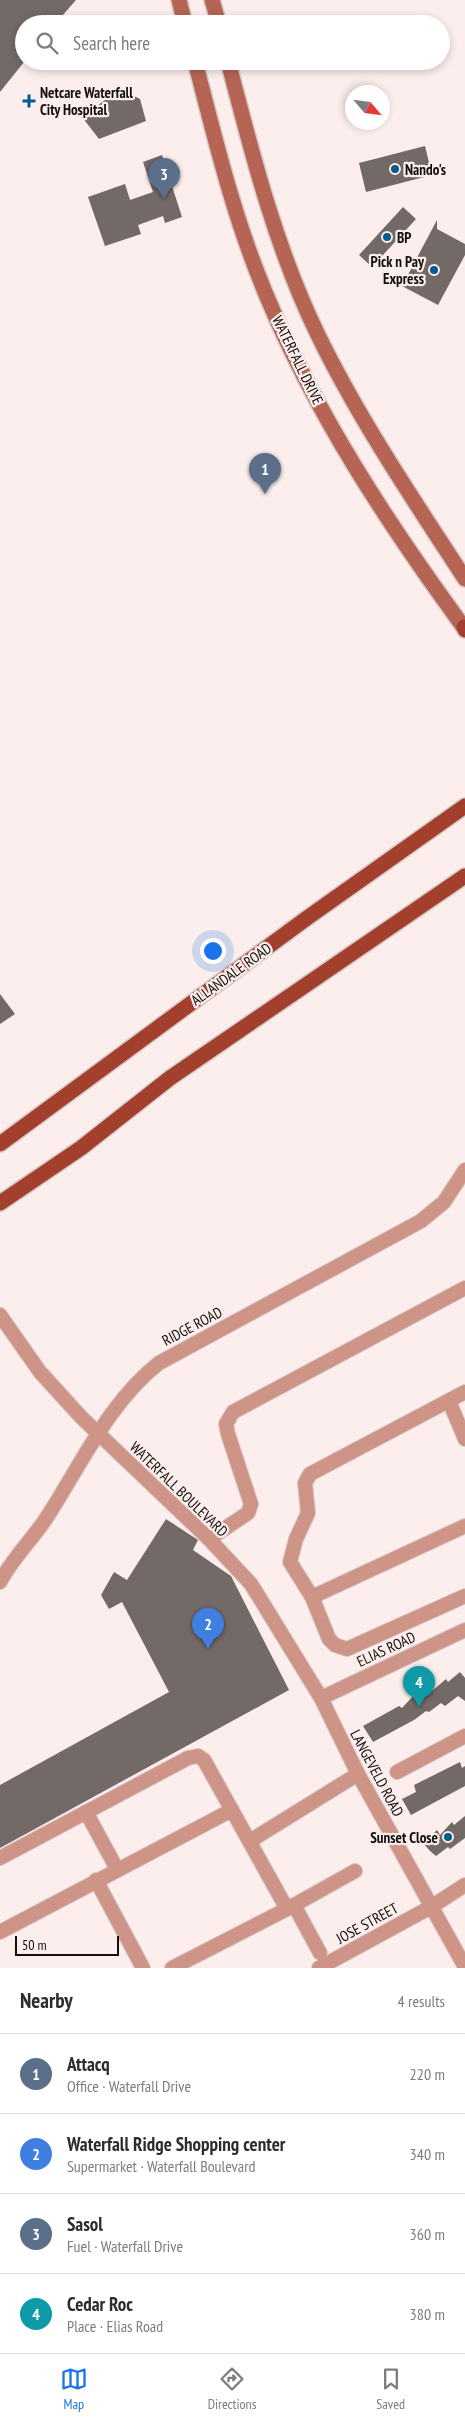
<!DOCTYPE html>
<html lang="en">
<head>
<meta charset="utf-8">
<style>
  :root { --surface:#fff; --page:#f2f2f3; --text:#2b2b33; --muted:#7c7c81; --line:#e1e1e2; --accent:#1a73e8 }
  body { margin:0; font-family:"PT Sans Narrow",sans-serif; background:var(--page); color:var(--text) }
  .compass { position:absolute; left:345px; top:85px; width:45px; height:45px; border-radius:50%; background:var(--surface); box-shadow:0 2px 8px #0003; rotate:118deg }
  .scale { position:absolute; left:15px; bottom:12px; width:104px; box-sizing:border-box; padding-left:5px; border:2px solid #120f0e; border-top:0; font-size:14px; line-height:18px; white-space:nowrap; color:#120f0e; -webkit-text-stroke:4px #fbeeec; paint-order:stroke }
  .you { position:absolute; left:212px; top:950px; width:18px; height:18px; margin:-12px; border:4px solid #fff; border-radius:50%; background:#1a73e8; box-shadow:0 0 0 8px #1a73e833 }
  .badge { display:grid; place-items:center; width:32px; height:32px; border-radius:50%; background:var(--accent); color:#fff; font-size:16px; font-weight:700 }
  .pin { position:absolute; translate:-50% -41px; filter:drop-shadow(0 1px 2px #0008) }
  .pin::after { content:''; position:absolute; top:26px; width:18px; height:15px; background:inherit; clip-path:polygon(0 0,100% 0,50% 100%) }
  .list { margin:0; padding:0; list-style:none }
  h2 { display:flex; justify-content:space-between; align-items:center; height:65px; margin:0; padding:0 20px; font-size:21px }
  h2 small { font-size:16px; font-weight:400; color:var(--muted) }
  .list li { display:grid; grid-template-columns:32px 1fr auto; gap:15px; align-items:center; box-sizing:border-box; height:80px; padding:0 20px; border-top:1px solid var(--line) }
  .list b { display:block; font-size:19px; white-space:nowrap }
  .list p { margin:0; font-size:16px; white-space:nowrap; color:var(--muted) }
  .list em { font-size:16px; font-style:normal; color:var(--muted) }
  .icon { flex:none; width:28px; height:28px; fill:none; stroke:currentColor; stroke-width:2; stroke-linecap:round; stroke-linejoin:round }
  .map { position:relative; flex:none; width:465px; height:1968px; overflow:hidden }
  .search { position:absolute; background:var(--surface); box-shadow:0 2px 8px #0003; left:15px; right:15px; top:15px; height:55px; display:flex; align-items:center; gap:12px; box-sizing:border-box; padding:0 18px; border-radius:28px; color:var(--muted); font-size:19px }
  .sheet { height:385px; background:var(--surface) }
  nav { display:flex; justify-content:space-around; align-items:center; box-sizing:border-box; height:70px; border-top:1px solid var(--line); background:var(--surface); font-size:14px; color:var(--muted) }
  nav a { display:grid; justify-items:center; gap:2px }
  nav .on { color:var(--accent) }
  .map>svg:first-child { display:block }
</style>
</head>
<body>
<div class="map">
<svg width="465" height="1968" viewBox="0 0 465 1968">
  <rect width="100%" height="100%" fill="#fbeeec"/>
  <!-- building -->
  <g fill="#736966">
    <polygon points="0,0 76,0 55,24 24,24 24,62 0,92"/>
    <polygon points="120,89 140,99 146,121 99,139 82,117"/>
    <polygon points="425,146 432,175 366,192 359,163"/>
    <polygon points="162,155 182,217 165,223 163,216 138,225 141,234 105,246 88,197 125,184 130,200 153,192 143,162"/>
    <polygon points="403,207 416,219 372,267 359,255"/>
    <polygon points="437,220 437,229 465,244 465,255 438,305 402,286"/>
    <polygon points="0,994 15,1014 0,1024"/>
    <polygon points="166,1519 198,1540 193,1550 231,1576 289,1690 0,1848 0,1785 169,1692 122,1602 109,1609 101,1595 114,1572 127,1580"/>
    <polygon points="460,1672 465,1678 465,1701 458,1696 445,1706 441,1703 429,1712 426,1711 414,1720 373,1742 363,1726 399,1706 402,1708 414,1695 418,1698 430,1687 432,1691 446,1679 448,1682"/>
    <polygon points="460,1762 462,1768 465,1766 465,1786 411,1815 402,1799 416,1792 414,1785"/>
    <polygon points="465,1816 465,1838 450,1849 448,1847 436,1856 430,1851 423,1843 437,1830 440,1835 452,1822 454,1825"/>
  </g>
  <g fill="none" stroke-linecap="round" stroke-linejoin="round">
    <defs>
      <g id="street">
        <polyline points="0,1315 40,1372 81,1417 209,1539 251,1584 321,1698 358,1774 465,1967"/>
        <polyline points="465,1392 310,1474 305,1483 308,1513 296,1539 290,1562 312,1597 465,1526"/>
        <polyline points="449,1401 465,1439"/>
        <polyline points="209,1539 248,1513 251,1504 228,1434 226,1424 233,1412 465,1288"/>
        <path d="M0,1582C12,1559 30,1542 45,1520C80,1467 108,1403 159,1363L421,1221L444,1202L465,1170"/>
        <polyline points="312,1597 329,1639 335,1645 347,1649 465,1596"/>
        <polyline points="321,1698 465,1630"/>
        <polyline points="397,1772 465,1736"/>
        <polyline points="86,1812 117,1869"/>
        <polyline points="250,1841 358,1774"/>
        <polyline points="0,1858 188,1758 198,1756 204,1760 287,1909"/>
        <polyline points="96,1880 143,1968"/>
        <polyline points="294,1905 320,1953"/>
        <polyline points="0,1932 232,1810"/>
        <polyline points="172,1968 287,1909 355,1871"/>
        <polyline points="319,1968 431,1907 465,1885"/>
      </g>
      <g id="secondary">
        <polyline points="179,0 185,24"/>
        <polyline points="212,0 219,24"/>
        <path d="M195,61C215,139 234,218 265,292C315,413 388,524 465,629"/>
        <path d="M228,61C252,154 276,249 318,335C360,421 413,499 465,579"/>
      </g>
      <g id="primary">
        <polyline points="464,627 465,630"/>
        <polyline points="0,1144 307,918 465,806"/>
        <polyline points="0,1203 81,1148 170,1078 465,876"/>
      </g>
    </defs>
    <!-- street casing -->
    <use href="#street" stroke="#d6cac8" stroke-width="16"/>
    <!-- secondary casing -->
    <use href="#secondary" stroke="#d6cac8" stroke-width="18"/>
    <!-- primary casing -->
    <use href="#primary" stroke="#d6cac8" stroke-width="18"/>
    <!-- street -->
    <use href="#street" stroke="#cd9487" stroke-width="14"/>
    <!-- secondary -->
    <use href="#secondary" stroke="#b66454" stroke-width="15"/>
    <!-- primary -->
    <use href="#primary" stroke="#a33f2d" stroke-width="15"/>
  </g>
  <!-- markers -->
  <g fill="#015b8d" stroke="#fbeeec" stroke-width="2">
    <path d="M26.5 93.5h5v5h5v5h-5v5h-5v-5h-5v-5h5z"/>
    <circle cx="395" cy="169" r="5"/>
    <circle cx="387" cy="237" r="5"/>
    <circle cx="434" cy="270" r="5"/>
    <circle cx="448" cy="1837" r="5"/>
  </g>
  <g text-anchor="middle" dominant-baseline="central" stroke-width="4.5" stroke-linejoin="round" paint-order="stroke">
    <!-- poi labels -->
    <g font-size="15" font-weight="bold" fill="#120f0e" stroke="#fbeeec" text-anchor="start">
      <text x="40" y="92">Netcare Waterfall<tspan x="40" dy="17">City Hospital</tspan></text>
      <text x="405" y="169">Nando's</text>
      <text x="397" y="237">BP</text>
      <text x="424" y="261" text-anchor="end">Pick n Pay<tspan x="424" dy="17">Express</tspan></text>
      <text x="438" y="1837" text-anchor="end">Sunset Close</text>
    </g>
    <!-- street labels -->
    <g font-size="15" fill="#120f0e" stroke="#fbeeec">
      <text transform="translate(298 360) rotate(64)">WATERFALL DRIVE</text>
      <text transform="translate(231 974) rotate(-36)">ALLANDALE ROAD</text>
      <text transform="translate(192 1326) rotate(-28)">RIDGE ROAD</text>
      <text transform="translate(179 1489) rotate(44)">WATERFALL BOULEVARD</text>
      <text transform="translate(386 1649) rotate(-25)">ELIAS ROAD</text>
      <text transform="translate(377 1773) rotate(62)">LANGEVELD ROAD</text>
      <text transform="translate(367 1923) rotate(-29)">JOSE STREET</text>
    </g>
  </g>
</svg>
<svg class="compass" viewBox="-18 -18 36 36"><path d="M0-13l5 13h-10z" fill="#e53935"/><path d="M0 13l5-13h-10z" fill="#7c7c81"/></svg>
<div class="scale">50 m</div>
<div class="you"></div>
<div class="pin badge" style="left:265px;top:494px;background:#5c6f8a">1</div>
<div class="pin badge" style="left:208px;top:1649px;background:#3f7fe0">2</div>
<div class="pin badge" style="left:164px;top:199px;background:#5c6f8a">3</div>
<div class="pin badge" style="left:419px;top:1707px;background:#0f9aa8">4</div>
<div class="search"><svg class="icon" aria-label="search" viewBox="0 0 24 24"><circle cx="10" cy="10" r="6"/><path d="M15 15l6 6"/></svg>Search here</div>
</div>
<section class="sheet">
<h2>Nearby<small>4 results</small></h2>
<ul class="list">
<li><span class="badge" style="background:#5c6f8a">1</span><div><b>Attacq</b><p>Office · Waterfall Drive</p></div><em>220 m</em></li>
<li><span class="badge" style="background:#3f7fe0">2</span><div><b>Waterfall Ridge Shopping center</b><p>Supermarket · Waterfall Boulevard</p></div><em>340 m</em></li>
<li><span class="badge" style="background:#5c6f8a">3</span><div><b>Sasol</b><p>Fuel · Waterfall Drive</p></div><em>360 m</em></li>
<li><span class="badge" style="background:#0f9aa8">4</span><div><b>Cedar Roc</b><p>Place · Elias Road</p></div><em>380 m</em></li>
</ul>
</section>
<nav>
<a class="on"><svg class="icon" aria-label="map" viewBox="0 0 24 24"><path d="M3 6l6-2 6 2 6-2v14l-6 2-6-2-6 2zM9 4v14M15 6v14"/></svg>Map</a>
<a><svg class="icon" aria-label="directions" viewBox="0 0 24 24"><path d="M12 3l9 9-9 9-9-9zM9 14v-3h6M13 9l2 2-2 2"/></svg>Directions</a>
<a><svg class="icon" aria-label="saved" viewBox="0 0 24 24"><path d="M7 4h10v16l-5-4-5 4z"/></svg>Saved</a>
</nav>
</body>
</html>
